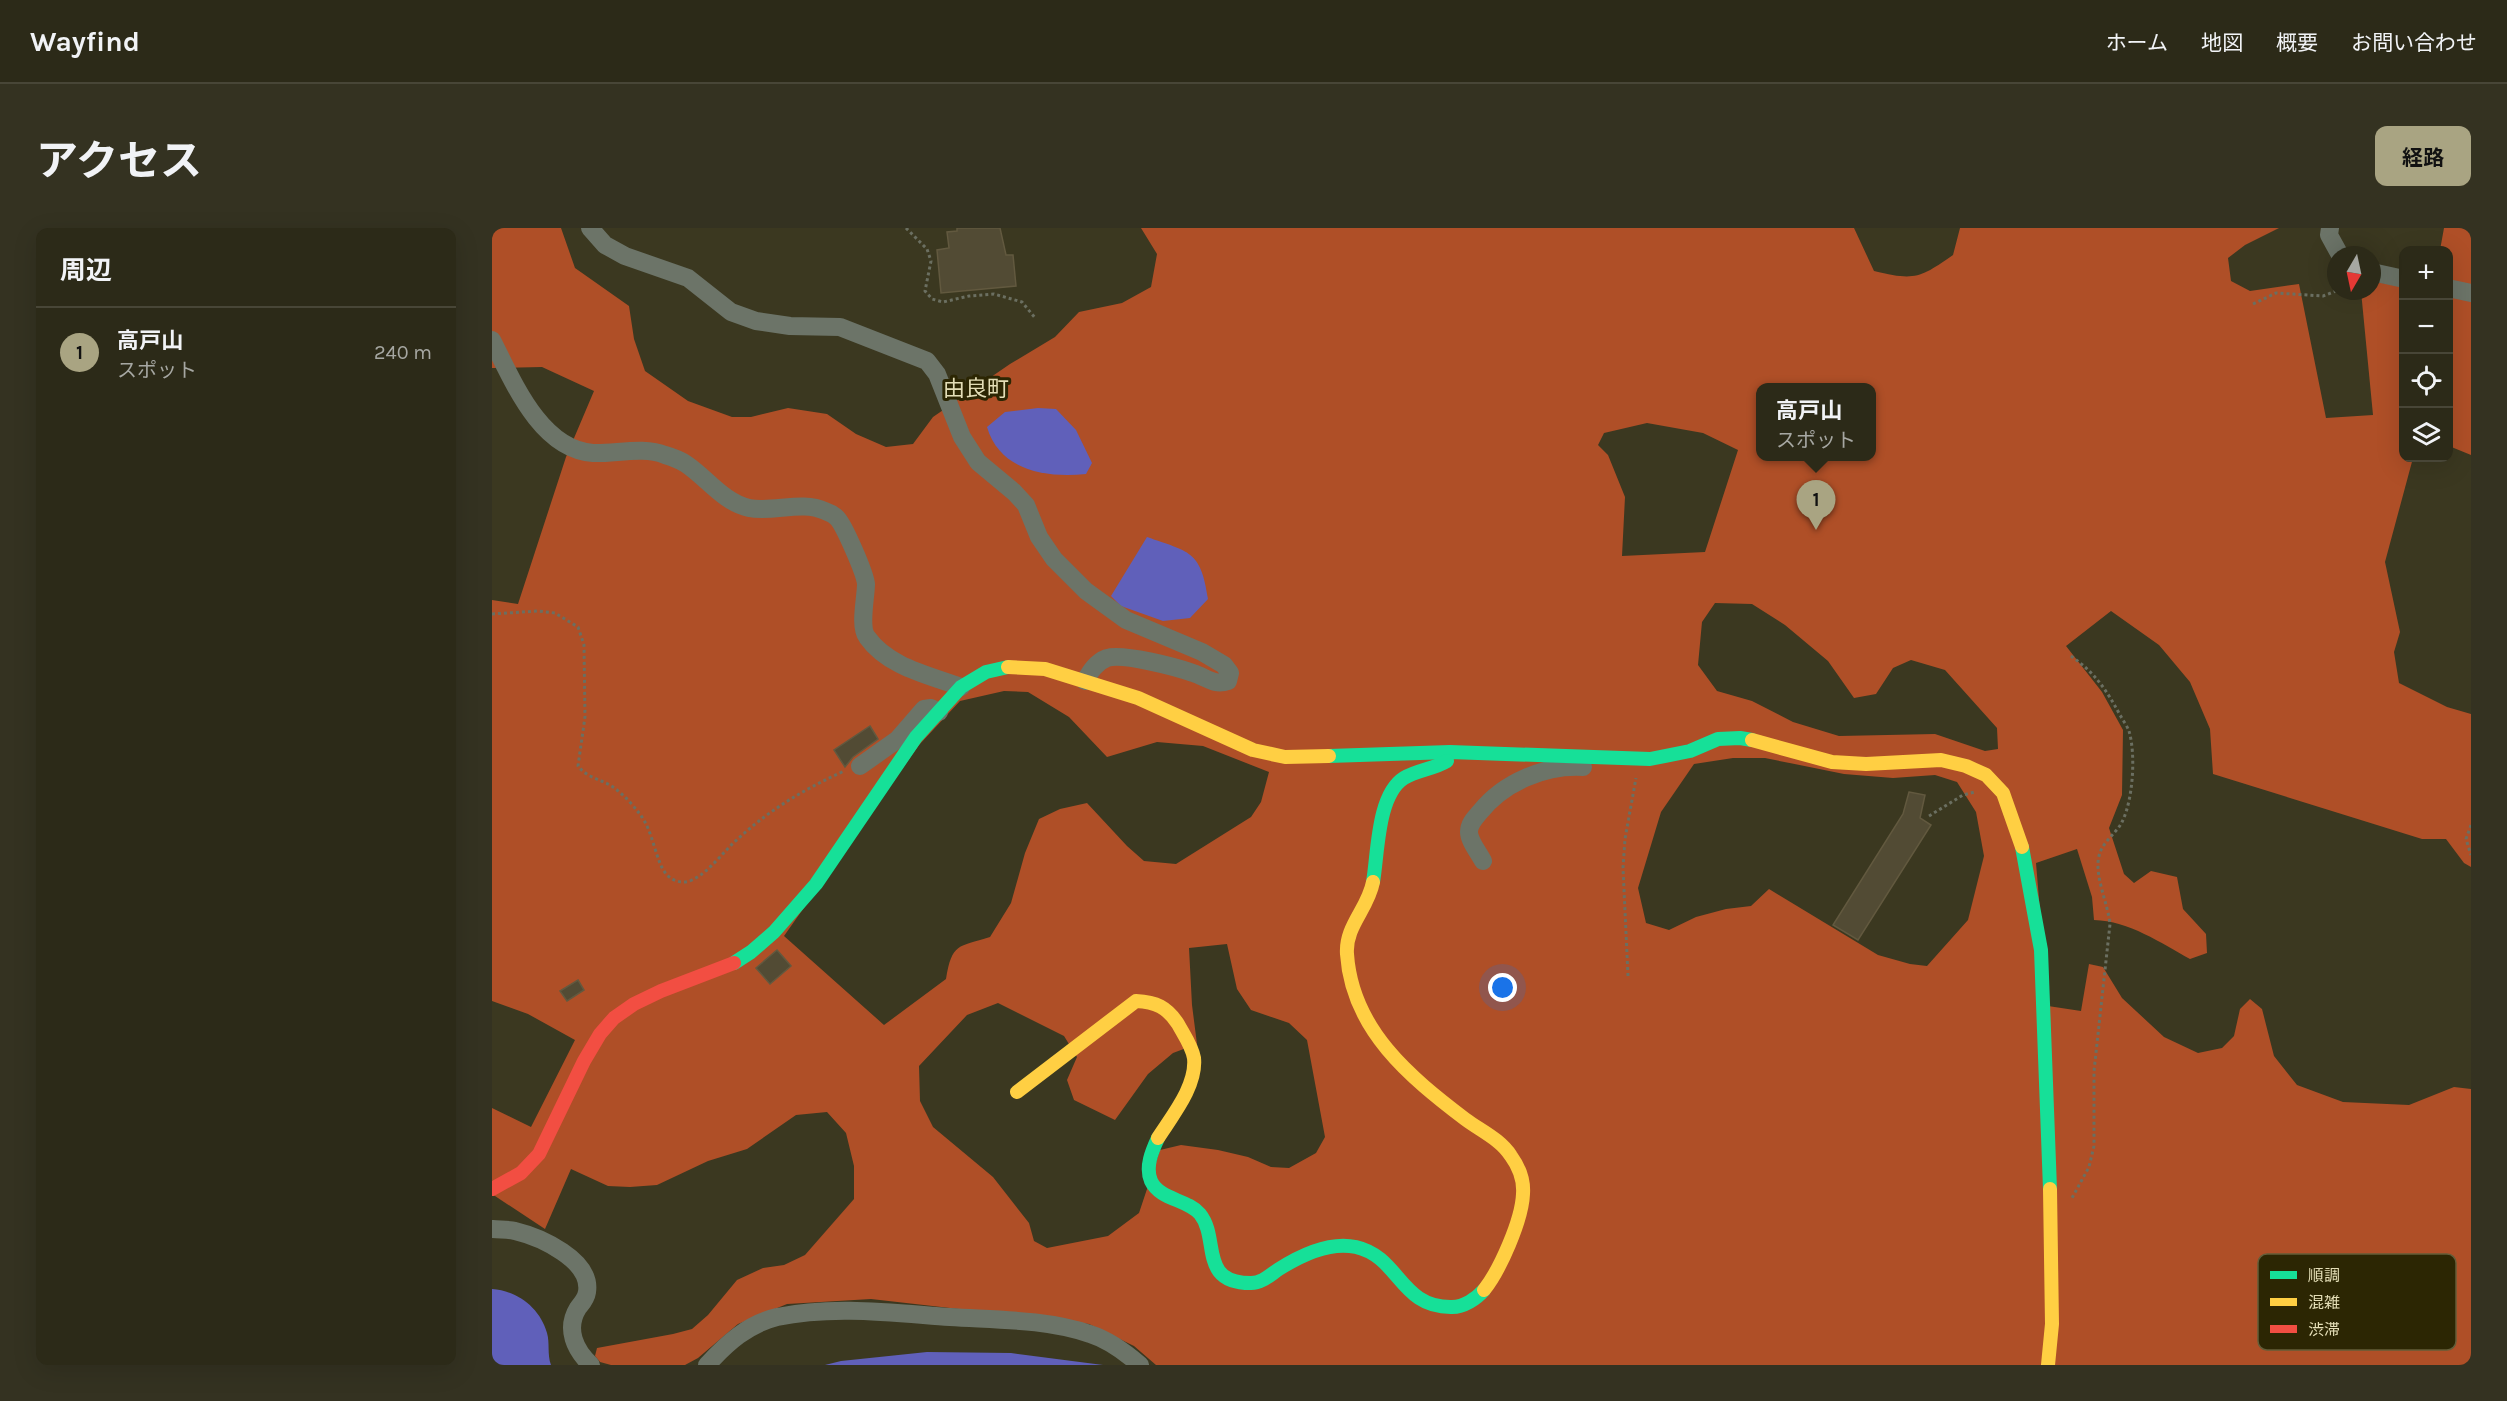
<!DOCTYPE html>
<html lang="ja">
<head>
<meta charset="utf-8">
<style>
  :root { --surface:#2c2a18; --page:#343221; --text:#f1f3f6; --muted:#a6a7a2; --line:#484637; --accent:#a9a482 }
  body { margin:0; font-family:Karla,"Noto Sans JP",sans-serif; background:var(--page); color:var(--text) }
  .controls { position:absolute; right:18px; top:18px; display:grid; overflow:hidden; border-radius:12px; box-shadow:0 6px 24px #0002 }
  .controls button { width:54px; height:54px; display:grid; place-items:center; padding:0; border:0; border-bottom:2px solid var(--line); background:var(--surface); color:var(--text); font:30px sans-serif }
  .compass { position:absolute; left:1835px; top:18px; width:54px; height:54px; border-radius:50%; background:var(--surface); box-shadow:0 6px 24px #0002; rotate:189deg }
  .you { position:absolute; left:1011px; top:760px; width:21px; height:21px; margin:-15px; border:4px solid #fff; border-radius:50%; background:#1a73e8; box-shadow:0 0 0 9px #1a73e833 }
  .badge { display:grid; place-items:center; width:39px; height:39px; border-radius:50%; background:var(--accent); color:#111; font-size:20px; font-weight:700 }
  .pin { position:absolute; translate:-50% -50px; filter:drop-shadow(0 2px 3px #0008) }
  .pin::after { content:''; position:absolute; top:32px; width:21px; height:18px; background:inherit; clip-path:polygon(0 0,100% 0,50% 100%) }
  .popup { position:absolute; left:1264px; top:155px; width:120px; height:78px; box-sizing:border-box; display:grid; place-content:center; border-radius:12px; background:var(--surface); filter:drop-shadow(0 2px 4px #0005); font-size:20px; white-space:nowrap; color:var(--muted) }
  .popup b { font-size:22px; color:var(--text) }
  .popup::after { content:''; position:absolute; left:50%; top:100%; margin-left:-12px; border:12px solid transparent; border-top-color:var(--surface) }
  .list { margin:0; padding:0; list-style:none }
  h2 { display:flex; justify-content:space-between; align-items:center; height:78px; margin:0; padding:0 24px; font-size:26px }
  h2 small { font-size:20px; font-weight:400; color:var(--muted) }
  .list li { display:grid; grid-template-columns:39px 1fr auto; gap:18px; align-items:center; box-sizing:border-box; height:90px; padding:0 24px; border-top:2px solid var(--line) }
  .list b { display:block; font-size:22px; white-space:nowrap }
  .list p { margin:0; font-size:20px; white-space:nowrap; color:var(--muted) }
  .list em { font-size:20px; font-style:normal; color:var(--muted) }
  .icon { flex:none; width:33px; height:33px; fill:none; stroke:currentColor; stroke-width:2; stroke-linecap:round; stroke-linejoin:round }
  .map { position:relative; flex:none; width:1979px; height:1137px; overflow:hidden; border-radius:12px }
  header { display:flex; align-items:center; gap:36px; box-sizing:border-box; height:84px; padding:0 30px; background:var(--surface); border-bottom:2px solid var(--line) }
  header strong { font-size:28px }
  nav { display:flex; gap:33px; margin-inline-start:auto; font-size:21px }
  .intro { display:flex; align-items:center; justify-content:space-between; box-sizing:border-box; height:144px; padding:0 36px }
  h1 { margin:0; font-size:42px }
  .button { padding:15px 27px; border-radius:12px; background:var(--accent); color:#111; font-size:21px; font-weight:700 }
  main { display:flex; gap:36px; padding:0 36px }
  aside { flex:1; background:var(--surface); border-radius:12px; box-shadow:0 6px 24px #0002 }
  .map>svg:first-child { display:block }
</style>
</head>
<body>
<header>
<strong>Wayfind</strong>
<nav><a>ホーム</a><a>地図</a><a>概要</a><a>お問い合わせ</a></nav>
</header>
<div class="intro"><h1>アクセス</h1><a class="button">経路</a></div>
<main>
<aside>
<h2>周辺<small></small></h2>
<ul class="list">
<li><span class="badge">1</span><div><b>高戸山</b><p>スポット</p></div><em>240 m</em></li>
</ul>
</aside>
<div class="map">
<svg width="1979" height="1137" viewBox="0 0 1979 1137">
  <rect width="100%" height="100%" fill="#3b3820"/>
  <!-- forest -->
  <g fill="#af4f27" fill-rule="evenodd">
    <path d="M0,0H69L83,40L137,78L142,111L153,143L196,173L240,189H259L296,180L335,186L364,206L394,219L421,216L441,189L518,136L563,109L587,84L630,75L659,59L665,26L649,0H1362L1382,43C1423,53 1428,50 1461,27L1468,0H1787L1753,17L1736,30L1739,53L1758,63L1807,56L1834,190L1881,187L1869,63H1880V54L1900,56L1911,51L1912,230H1921L1893,334L1908,404L1902,424L1907,455L1955,479L1979,486V639L1972,635L1954,611H1930L1721,546L1718,501L1698,454L1667,417L1619,383L1574,418L1610,464L1631,502L1630,567L1617,600L1632,646L1642,655L1659,643L1685,649L1691,681L1714,706L1715,725L1698,731C1669,715 1637,693 1602,692L1600,669L1585,621L1544,635L1556,778L1589,783L1597,736L1611,739L1630,770L1672,809L1706,825L1730,820L1742,808L1748,781L1758,771L1770,781L1782,828L1805,857L1851,874L1917,877L1962,859L1979,861V1137H664L642,1118L597,1096L379,1071L295,1076L246,1096L206,1130L193,1137H119L108,1134L103,1128L105,1120L181,1106L200,1101L216,1087L245,1052L271,1040L292,1037L313,1027L362,971V938L354,905L335,884L304,887L255,921L216,933L165,957L138,959L116,958L79,941L53,1001L0,966V880L39,899L83,812L36,786L0,773V372L26,376L74,229L102,163L50,139L0,140ZM1268,160H1380V228H1268ZM1155,195L1211,205L1246,222L1213,324L1130,328L1133,269L1116,227L1106,217L1112,205ZM1223,375L1260,376L1293,397L1336,433L1362,470L1384,466L1401,440L1419,432L1453,442L1505,500L1506,521L1493,523L1443,506L1347,508L1301,494L1260,473L1225,463L1206,437L1210,394ZM512,463L536,464L577,489L615,529L665,514L711,518L777,544L769,574L759,589L684,636L652,633L635,618L595,575L568,581L547,591L533,625L519,675L498,709C466,719 460,715 454,751L392,797L292,708L427,517L468,473ZM1241,530H1273L1352,546L1401,550L1443,547L1465,554L1484,584L1492,628L1476,692L1435,738L1418,736L1386,727L1277,661L1259,678L1234,681L1204,689L1177,702L1154,695L1146,660L1169,584L1202,536ZM735,716L745,761L759,782L797,795L815,812L833,909L824,925L797,940L779,939L756,929L726,922L689,917L668,922L647,985L616,1008L555,1020L542,1013L537,995L501,949L441,899L428,873L427,838L475,787L506,775L572,808L585,829L575,852L582,872L623,892L656,846L681,825L705,816L700,777L697,720Z"/>
    <polygon points="1952,0 1979,0 1979,227 1957,218 1956,22 1948,22"/>
  </g>
  <!-- water -->
  <g fill="#6060ba">
    <path d="M546,180L564,181L584,202L600,235L594,246C554,250 508,243 495,199L513,184Z"/>
    <path d="M655,309C697,324 709,322 716,371L698,390L671,393L629,378L619,368Z"/>
    <path d="M0,1061C26,1063 48,1080 55,1105C58,1115 55,1126 59,1137H0Z"/>
    <polygon points="435,1124 519,1125 611,1137 333,1137 349,1133"/>
  </g>
  <!-- building -->
  <g fill="#524b34" stroke="#62593f" stroke-width="1.5">
    <polygon points="465,0 508,0 514,27 521,27 524,58 449,65 445,22 457,20 455,4 465,3"/>
    <polygon points="378,498 386,511 361,529 353,539 342,522"/>
    <polygon points="1417,564 1433,567 1428,590 1439,597 1366,712 1341,697 1411,586"/>
    <polygon points="285,722 299,738 278,756 264,740"/>
    <polygon points="86,752 92,762 75,773 68,763"/>
  </g>
  <g fill="none" stroke-linecap="round" stroke-linejoin="round">
    <!-- path -->
    <g stroke="#6b6f61" stroke-width="3" stroke-dasharray="3 3" stroke-linecap="butt">
      <polyline points="414,0 435,21 439,33 433,63 440,71 451,74 477,68 502,66 530,74 544,91"/>
      <polyline points="1761,76 1784,65 1831,68 1844,63"/>
      <path d="M0,386L46,383L63,385L86,399L92,417L93,489L86,538C95,550 109,551 121,559C131,566 140,576 147,585C162,603 163,634 175,647C182,654 192,656 200,652C219,643 232,622 248,609C280,580 313,561 352,543"/>
      <path d="M1579,428C1603,445 1614,461 1628,487C1631,492 1635,498 1637,503C1644,527 1641,572 1630,594C1624,606 1610,614 1607,628C1602,647 1616,676 1618,696L1602,843V918L1597,939L1580,970"/>
      <polyline points="1437,588 1471,567 1483,564"/>
      <polyline points="1979,597 1974,611 1979,627"/>
      <polyline points="1136,748 1131,640 1133,611 1144,550"/>
    </g>
    <!-- street -->
    <g stroke="#6c7468" stroke-width="18">
      <path d="M98,0L113,17L133,28L196,50L239,84L264,93L298,98L348,99L435,133L445,146L470,209L486,234L522,264L534,277L547,309L562,331L594,363L634,392L710,424L732,437L738,445L736,453C722,458 714,449 701,445C684,439 631,425 615,430C604,434 598,444 593,453"/>
      <polyline points="1838,0 1837,7 1848,27"/>
      <polyline points="1880,44 1912,51"/>
      <polyline points="1956,60 1979,65"/>
      <path d="M0,112C21,153 48,221 101,225C123,226 152,218 173,227C180,229 188,232 194,236C215,250 231,274 257,280C281,285 310,272 333,283C336,284 342,287 345,290C352,297 373,345 374,356C374,369 367,399 375,409C396,439 437,447 469,459"/>
      <polyline points="368,538 406,511 432,481 439,480 447,484"/>
      <path d="M991,633C987,625 977,613 977,604C977,595 983,590 988,584C1012,554 1053,537 1091,539"/>
      <path d="M0,1001C7,1002 16,1001 23,1003C48,1009 100,1032 95,1064C94,1071 90,1075 86,1080C73,1101 83,1122 99,1137"/>
      <path d="M215,1137C235,1115 256,1096 285,1089C341,1077 402,1085 458,1089C505,1092 554,1091 598,1106C617,1112 633,1124 648,1137"/>
    </g>
    <!-- fast -->
    <g stroke="#16e098" stroke-width="14">
      <polyline points="837,528 958,524 1158,531 1198,523 1226,511 1248,510 1260,512"/>
      <polyline points="1530,619 1549,722 1558,961"/>
      <path d="M881,654C886,626 885,567 912,550C925,542 942,541 955,533"/>
      <polyline points="242,735 259,724 282,704 324,656 424,509 469,459 494,444 516,439"/>
      <path d="M666,910C660,923 653,939 659,953C668,972 695,971 708,986C728,1011 706,1055 759,1055C770,1055 778,1047 787,1041C809,1027 837,1013 864,1019C908,1029 908,1080 960,1079C972,1079 984,1071 992,1062"/>
    </g>
    <!-- slow -->
    <g stroke="#ffcf43" stroke-width="14">
      <polyline points="516,439 553,441 646,470 761,522 793,529 837,528"/>
      <polyline points="1260,512 1340,534 1374,536 1449,532 1474,538 1494,547 1511,565 1530,619"/>
      <path d="M881,654C876,681 853,698 855,726C860,802 918,849 973,891C989,903 1008,911 1019,928C1027,939 1032,952 1031,966C1030,992 1008,1042 992,1062"/>
      <path d="M525,864L644,773C664,774 675,779 686,796C692,807 700,818 702,830C705,858 680,888 666,910"/>
      <polyline points="1556,1137 1560,1096 1558,961"/>
    </g>
    <!-- jam -->
    <polyline stroke="#f24e42" stroke-width="14" points="0,961 29,945 47,926 92,833 108,806 122,790 142,776 169,763 242,735"/>
  </g>
  <g text-anchor="middle" dominant-baseline="central" stroke-width="6" stroke-linejoin="round" paint-order="stroke">
    <!-- quarter labels -->
    <g font-size="22" fill="#e4deb7" stroke="#2c2603">
      <text x="484" y="161">由良町</text>
    </g>
  </g>
  <!-- legend -->
  <rect x="1766" y="1026" width="198" height="96" rx="9" fill="#2c2603" stroke="#635d39" stroke-width="1.5"/>
  <rect x="1778" y="1043" width="27" height="8" fill="#16e098"/>
  <rect x="1778" y="1070" width="27" height="8" fill="#ffcf43"/>
  <rect x="1778" y="1097" width="27" height="8" fill="#f24e42"/>
  <g font-size="16" fill="#e4deb7">
    <text x="1816" y="1053">順調</text>
    <text x="1816" y="1080">混雑</text>
    <text x="1816" y="1107">渋滞</text>
  </g>
</svg>
<div class="controls">
<button>+</button>
<button>−</button>
<button><svg class="icon" aria-label="locate" viewBox="0 0 24 24"><circle cx="12" cy="12" r="6"/><path d="M12 2v4M12 18v4M2 12h4M18 12h4"/></svg></button>
<button><svg class="icon" aria-label="layers" viewBox="0 0 24 24"><path d="M12 4l9 5-9 5-9-5zM3 14l9 5 9-5"/></svg></button>
</div>
<svg class="compass" viewBox="-18 -18 36 36"><path d="M0-13l5 13h-10z" fill="#e53935"/><path d="M0 13l5-13h-10z" fill="#a6a7a2"/></svg>
<div class="you"></div>
<div class="pin badge" style="left:1324px;top:302px">1</div>
<div class="popup"><b>高戸山</b>スポット</div>
</div>
</main>
</body>
</html>
